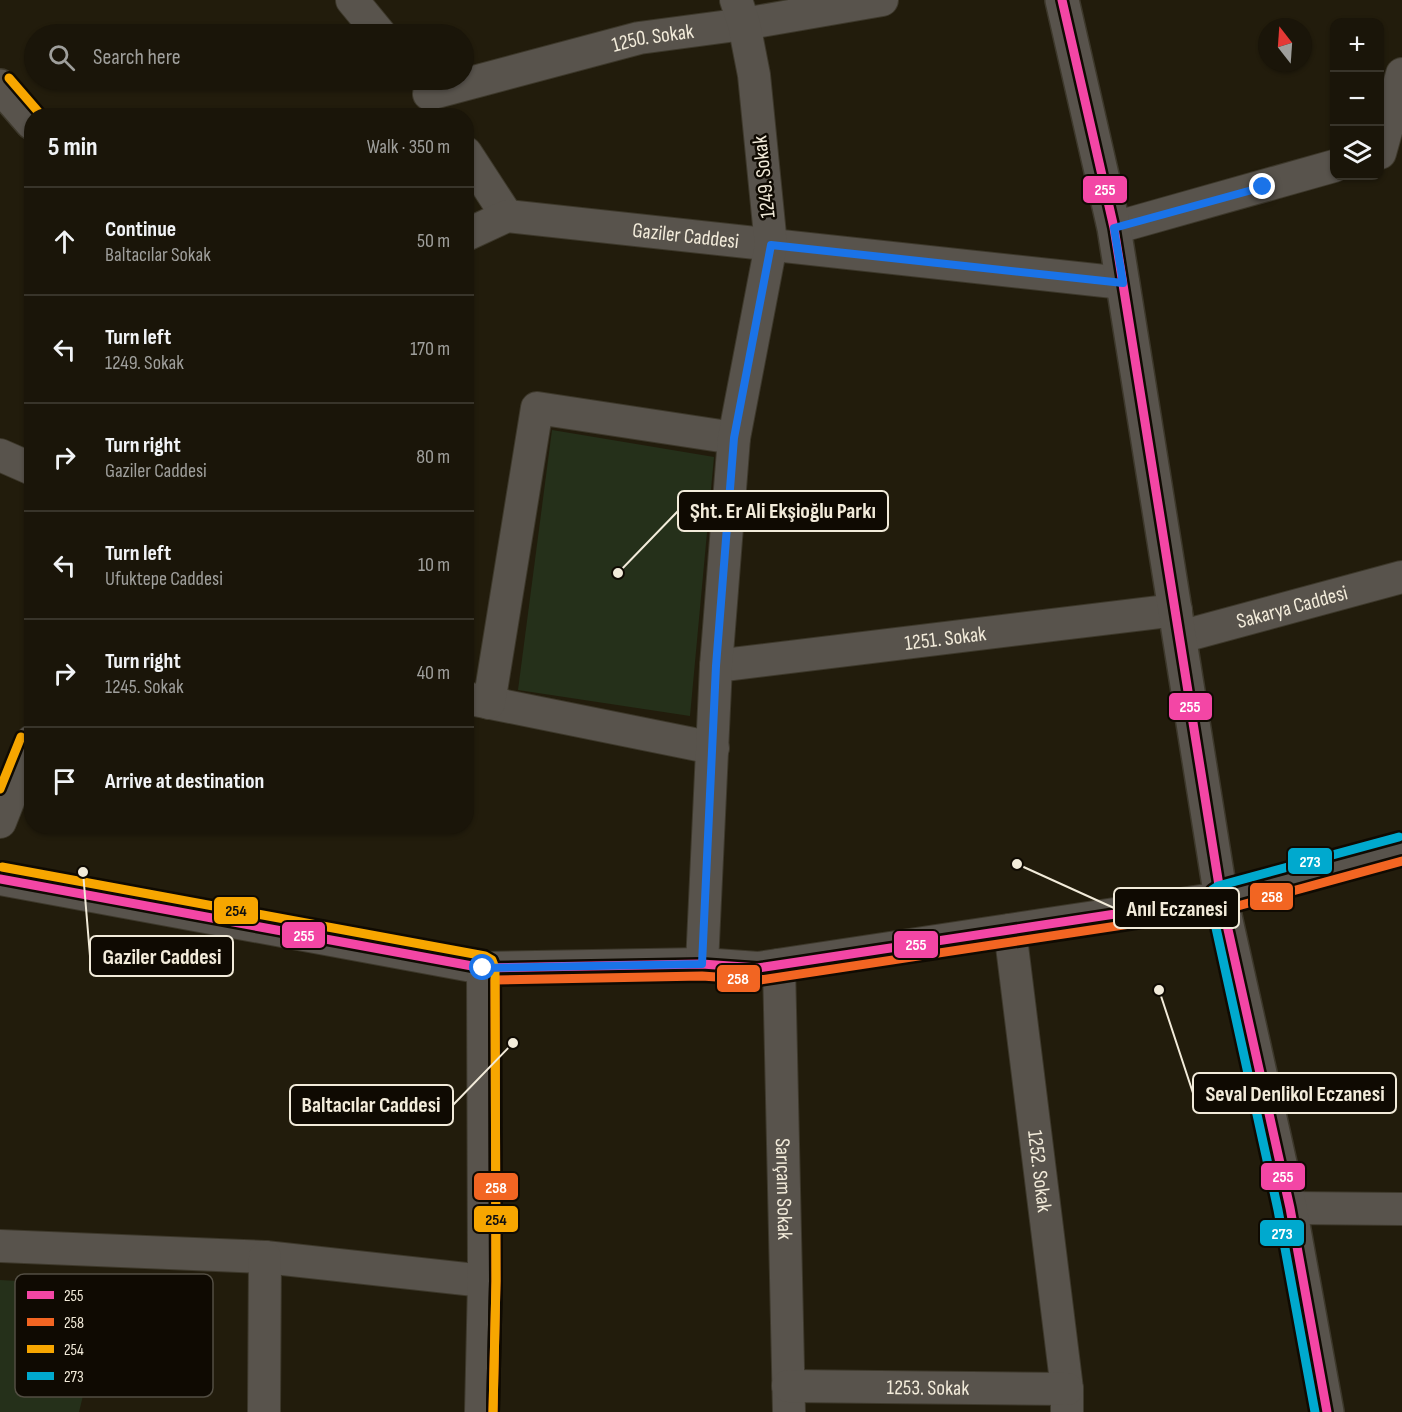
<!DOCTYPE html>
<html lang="en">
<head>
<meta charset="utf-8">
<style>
  :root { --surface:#1a1509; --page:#272217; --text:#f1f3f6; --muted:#9f9f9c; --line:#38342a }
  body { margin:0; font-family:"Sofia Sans Condensed",sans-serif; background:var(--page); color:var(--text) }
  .controls { position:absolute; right:18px; top:18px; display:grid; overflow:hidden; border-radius:12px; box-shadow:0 2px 4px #0004 }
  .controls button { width:54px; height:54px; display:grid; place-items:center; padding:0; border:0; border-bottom:2px solid var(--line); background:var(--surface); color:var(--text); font:30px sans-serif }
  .compass { position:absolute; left:1258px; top:18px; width:54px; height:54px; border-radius:50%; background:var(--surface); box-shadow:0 2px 4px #0004; rotate:343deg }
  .stop { position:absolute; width:18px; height:18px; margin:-14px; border:4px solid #1a73e8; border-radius:50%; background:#fff }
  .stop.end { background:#1a73e8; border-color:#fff; box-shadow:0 2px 6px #0008 }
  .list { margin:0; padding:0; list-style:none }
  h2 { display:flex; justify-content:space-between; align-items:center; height:78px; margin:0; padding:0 24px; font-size:26px }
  h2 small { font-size:20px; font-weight:400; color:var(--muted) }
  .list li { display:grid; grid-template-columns:39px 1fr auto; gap:18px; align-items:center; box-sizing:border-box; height:108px; padding:0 24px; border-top:2px solid var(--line) }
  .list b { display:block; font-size:22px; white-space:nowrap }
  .list p { margin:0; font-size:20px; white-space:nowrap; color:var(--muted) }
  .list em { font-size:20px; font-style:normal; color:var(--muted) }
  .icon { flex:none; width:33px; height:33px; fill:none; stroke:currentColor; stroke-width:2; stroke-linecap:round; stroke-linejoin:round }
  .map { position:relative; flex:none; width:1402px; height:1412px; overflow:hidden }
  .search { position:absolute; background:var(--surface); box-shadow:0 2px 4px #0004; left:24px; top:24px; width:450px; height:66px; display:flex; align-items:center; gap:15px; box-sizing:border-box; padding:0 21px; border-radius:33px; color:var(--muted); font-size:22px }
  .panel { position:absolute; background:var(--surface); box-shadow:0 2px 4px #0004; left:24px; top:108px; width:450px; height:726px; border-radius:24px }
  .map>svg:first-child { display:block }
</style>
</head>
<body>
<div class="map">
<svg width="1402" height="1412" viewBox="0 0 1402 1412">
  <rect width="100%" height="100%" fill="#221c0c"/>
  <!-- green -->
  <g fill="#25301a">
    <polygon points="552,430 714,457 690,716 518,690"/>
    <polygon points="0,1280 110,1286 79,1412 0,1412"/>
  </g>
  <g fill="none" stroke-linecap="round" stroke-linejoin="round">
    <defs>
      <g id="minor">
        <polyline points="352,0 380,34"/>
        <path id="s1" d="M429,94L639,38L744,24L882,0"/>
        <polyline points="466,153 507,216"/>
        <polyline points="1380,153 1402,74"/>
        <polyline points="1114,228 1334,166"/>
        <path id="s2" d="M466,235L507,216L1123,283"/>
        <polyline points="0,455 32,469"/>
        <path id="s3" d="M1180,637L1402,577"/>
        <path id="s4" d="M716,666L1176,610"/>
        <polyline points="466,698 713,748"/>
        <polyline points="489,703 537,408 734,438"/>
        <polyline points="0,822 32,741"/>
        <polyline points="0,879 483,968 702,964 758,968 1221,898 1402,849"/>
        <path id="s5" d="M1010,930L1067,1389V1412"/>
        <polyline points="702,964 716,666 734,438 771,245 754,75 744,24 736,0"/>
        <path id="s6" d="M779,965L789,1412"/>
        <polyline points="1290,1208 1402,1209"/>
        <polyline points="0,1246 265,1257 484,1281"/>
        <path id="s7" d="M788,1386L1067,1389"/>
        <polyline points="264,1412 265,1257"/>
        <polyline points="481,1412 484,1281 483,968"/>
      </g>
      <g id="tertiary">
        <polyline points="1062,0 1114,228 1221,898 1290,1208 1327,1412"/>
        <polyline points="0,86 32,123"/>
      </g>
    </defs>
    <!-- minor casing -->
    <use href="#minor" stroke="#3d382b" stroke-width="34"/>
    <!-- tertiary casing -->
    <use href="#tertiary" stroke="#3d382b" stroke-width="36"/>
    <!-- minor -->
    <use href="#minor" stroke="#58534c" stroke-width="32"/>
    <!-- tertiary -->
    <use href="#tertiary" stroke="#58534c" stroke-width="33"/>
    <defs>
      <g id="bus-1">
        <polyline points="1062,0 1114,228 1221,898 1290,1208 1327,1412"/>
        <polyline points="0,879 483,968 702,964 758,968 1221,898"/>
      </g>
      <polyline id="bus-2" points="493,1412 496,1281 495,980 702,976 760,980 1223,910 1402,861"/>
      <g id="bus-3">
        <polyline points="9,78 41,115"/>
        <polyline points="0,789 21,737"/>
        <polyline points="2,867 485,956 492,960 495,968 496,1281 493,1412"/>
      </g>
      <polyline id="bus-4" points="1315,1412 1278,1210 1209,896 1212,890 1218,886 1399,837"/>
    </defs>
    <!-- bus-1 casing -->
    <use href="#bus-1" stroke="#0f0a02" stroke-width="14"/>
    <!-- bus-2 casing -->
    <use href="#bus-2" stroke="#0f0a02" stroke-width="14"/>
    <!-- bus-3 casing -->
    <use href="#bus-3" stroke="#0f0a02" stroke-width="14"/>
    <!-- bus-4 casing -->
    <use href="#bus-4" stroke="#0f0a02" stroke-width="14"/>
    <!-- bus-1 -->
    <use href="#bus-1" stroke="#f346a5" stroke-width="9"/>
    <!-- bus-2 -->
    <use href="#bus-2" stroke="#f26522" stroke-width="9"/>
    <!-- bus-3 -->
    <use href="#bus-3" stroke="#f7a600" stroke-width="9"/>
    <!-- bus-4 -->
    <use href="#bus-4" stroke="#00a9ce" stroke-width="9"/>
  </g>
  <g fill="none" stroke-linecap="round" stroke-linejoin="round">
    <!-- route -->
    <polyline stroke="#1a73e8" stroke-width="8" points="483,968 702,964 716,666 734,438 771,245 1123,283 1114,228 1263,187"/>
  </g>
  <g text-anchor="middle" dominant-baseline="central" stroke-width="5" stroke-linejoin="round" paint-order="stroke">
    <!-- street labels -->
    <g font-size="21" fill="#f2ebda" stroke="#0f0a02">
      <text stroke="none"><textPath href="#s1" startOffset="231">1250. Sokak</textPath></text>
      <text transform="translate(764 177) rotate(-96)">1249. Sokak</text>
      <text stroke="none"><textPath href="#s2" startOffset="225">Gaziler Caddesi</textPath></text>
      <text stroke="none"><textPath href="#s3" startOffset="116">Sakarya Caddesi</textPath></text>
      <text stroke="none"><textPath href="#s4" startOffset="231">1251. Sokak</textPath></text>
      <text stroke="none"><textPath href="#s5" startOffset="243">1252. Sokak</textPath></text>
      <text stroke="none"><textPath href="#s6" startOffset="224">Sarıçam Sokak</textPath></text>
      <text stroke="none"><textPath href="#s7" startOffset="140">1253. Sokak</textPath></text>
    </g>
  </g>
  <!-- legend -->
  <rect x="15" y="1274" width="198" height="123" rx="9" fill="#0f0a02" stroke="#534e43" stroke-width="1.5"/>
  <rect x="27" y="1291" width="27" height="8" fill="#f346a5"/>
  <rect x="27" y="1318" width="27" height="8" fill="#f26522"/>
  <rect x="27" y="1345" width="27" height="8" fill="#f7a600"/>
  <rect x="27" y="1372" width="27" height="8" fill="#00a9ce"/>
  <g font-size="16" fill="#f2ebda">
    <text x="64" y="1301">255</text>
    <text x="64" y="1328">258</text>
    <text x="64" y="1355">254</text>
    <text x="64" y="1382">273</text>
  </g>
  <!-- callouts -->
  <path fill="none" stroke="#f2ebda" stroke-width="2" d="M618 573L678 511M1017 864L1114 908M83 872L90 956M1159 990L1193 1093M513 1043L453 1105"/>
  <g fill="#f2ebda" stroke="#0f0a02" stroke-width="2">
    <circle cx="618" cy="573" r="6"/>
    <circle cx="1017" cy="864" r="6"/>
    <circle cx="83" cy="872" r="6"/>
    <circle cx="1159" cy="990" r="6"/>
    <circle cx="513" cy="1043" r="6"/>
  </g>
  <g fill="#0f0a02" stroke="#f2ebda" stroke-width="2">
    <rect x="678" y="491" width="210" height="40" rx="6"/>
    <rect x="1114" y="888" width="125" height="40" rx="6"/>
    <rect x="90" y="936" width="143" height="40" rx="6"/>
    <rect x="1193" y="1073" width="203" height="40" rx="6"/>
    <rect x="290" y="1085" width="163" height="40" rx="6"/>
  </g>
  <g font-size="22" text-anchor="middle" font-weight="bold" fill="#f2ebda">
    <text x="783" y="518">Şht. Er Ali Ekşioğlu Parkı</text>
    <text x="1177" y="916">Anıl Eczanesi</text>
    <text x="162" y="964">Gaziler Caddesi</text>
    <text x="1295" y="1101">Seval Denlikol Eczanesi</text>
    <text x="371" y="1112">Baltacılar Caddesi</text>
  </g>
  <g stroke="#0f0a02" stroke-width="2">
    <rect x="1082" y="175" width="46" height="29" rx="6" fill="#f346a5"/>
    <rect x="1168" y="692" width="45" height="29" rx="6" fill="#f346a5"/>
    <rect x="1287" y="847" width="46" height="28" rx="6" fill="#00a9ce"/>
    <rect x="1249" y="882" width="45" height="29" rx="6" fill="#f26522"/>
    <rect x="213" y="896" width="46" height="29" rx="6" fill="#f7a600"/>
    <rect x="281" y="921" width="45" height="28" rx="6" fill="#f346a5"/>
    <rect x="893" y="930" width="46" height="29" rx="6" fill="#f346a5"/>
    <rect x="716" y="964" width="45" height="29" rx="6" fill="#f26522"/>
    <rect x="1260" y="1162" width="46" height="29" rx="6" fill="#f346a5"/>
    <rect x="473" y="1172" width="46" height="29" rx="6" fill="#f26522"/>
    <rect x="473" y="1205" width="46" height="28" rx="6" fill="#f7a600"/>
    <rect x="1259" y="1219" width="46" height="28" rx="6" fill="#00a9ce"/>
  </g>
  <g font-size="16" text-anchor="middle" font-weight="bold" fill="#fff">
    <text x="1105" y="195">255</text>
    <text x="1190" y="712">255</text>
    <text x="1310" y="867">273</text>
    <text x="1272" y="902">258</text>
    <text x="304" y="941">255</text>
    <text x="916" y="950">255</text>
    <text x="738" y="984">258</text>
    <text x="1283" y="1182">255</text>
    <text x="496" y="1193">258</text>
    <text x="1282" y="1239">273</text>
  </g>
  <g font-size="16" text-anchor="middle" font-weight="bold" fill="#111">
    <text x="236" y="916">254</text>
    <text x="496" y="1225">254</text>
  </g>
</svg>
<div class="controls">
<button>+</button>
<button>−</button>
<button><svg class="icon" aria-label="layers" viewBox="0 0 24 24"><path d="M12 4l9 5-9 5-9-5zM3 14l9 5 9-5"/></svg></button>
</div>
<svg class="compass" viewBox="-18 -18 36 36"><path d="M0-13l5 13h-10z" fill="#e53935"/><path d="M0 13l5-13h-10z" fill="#9f9f9c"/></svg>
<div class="stop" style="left:483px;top:968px"></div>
<div class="stop end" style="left:1263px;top:187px"></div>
<div class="search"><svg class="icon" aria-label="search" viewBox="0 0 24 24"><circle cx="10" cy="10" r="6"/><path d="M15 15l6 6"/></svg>Search here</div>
<section class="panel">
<h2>5 min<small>Walk · 350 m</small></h2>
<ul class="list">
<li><svg class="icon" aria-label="ahead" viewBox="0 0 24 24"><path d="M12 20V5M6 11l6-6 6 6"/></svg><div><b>Continue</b><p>Baltacılar Sokak</p></div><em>50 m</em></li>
<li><svg class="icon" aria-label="left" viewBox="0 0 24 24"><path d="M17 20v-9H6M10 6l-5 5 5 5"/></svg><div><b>Turn left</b><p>1249. Sokak</p></div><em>170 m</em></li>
<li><svg class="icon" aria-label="right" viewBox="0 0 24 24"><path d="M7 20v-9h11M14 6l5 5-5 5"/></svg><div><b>Turn right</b><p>Gaziler Caddesi</p></div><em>80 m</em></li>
<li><svg class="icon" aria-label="left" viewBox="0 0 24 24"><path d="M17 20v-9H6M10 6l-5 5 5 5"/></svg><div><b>Turn left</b><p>Ufuktepe Caddesi</p></div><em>10 m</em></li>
<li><svg class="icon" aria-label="right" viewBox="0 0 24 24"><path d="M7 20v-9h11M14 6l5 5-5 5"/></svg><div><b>Turn right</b><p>1245. Sokak</p></div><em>40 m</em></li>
<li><svg class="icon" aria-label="arrive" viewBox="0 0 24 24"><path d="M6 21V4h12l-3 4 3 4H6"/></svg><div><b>Arrive at destination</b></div></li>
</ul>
</section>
</div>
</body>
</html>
